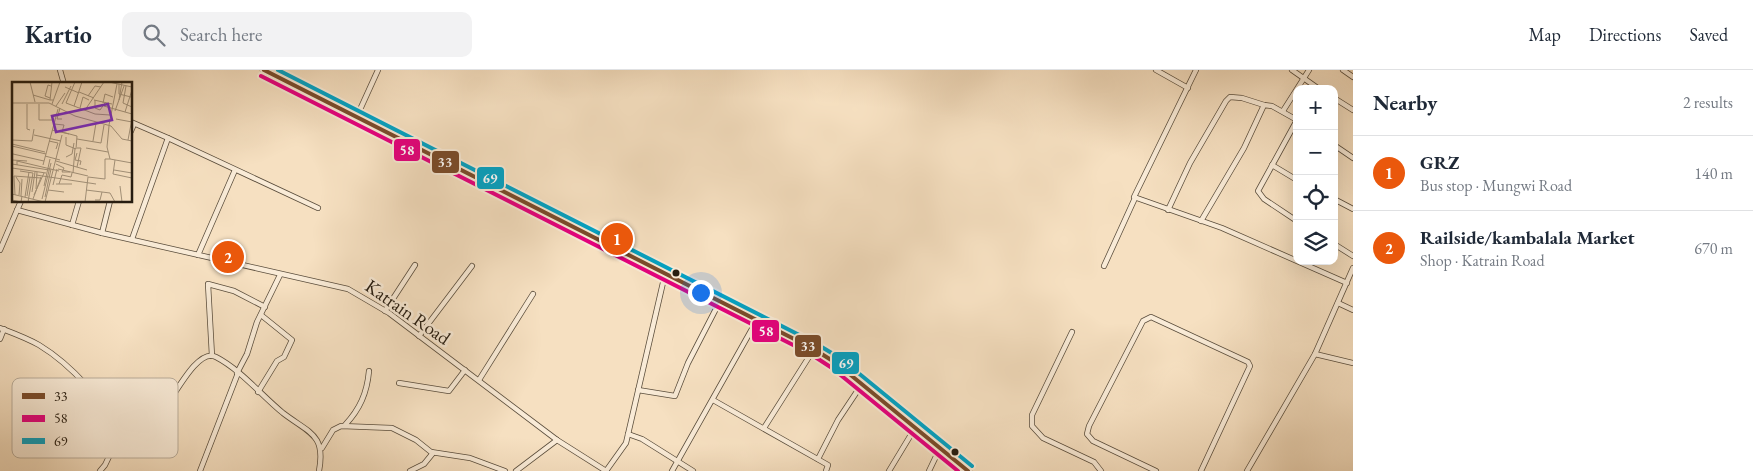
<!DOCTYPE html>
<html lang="en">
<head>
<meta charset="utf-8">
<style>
  :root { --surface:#fff; --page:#f2f2f3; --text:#1f2937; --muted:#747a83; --line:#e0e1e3; --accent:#ea580c }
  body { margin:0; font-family:"EB Garamond",serif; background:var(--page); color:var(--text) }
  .controls { position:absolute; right:15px; top:15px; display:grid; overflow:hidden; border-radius:10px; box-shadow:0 5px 20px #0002 }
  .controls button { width:45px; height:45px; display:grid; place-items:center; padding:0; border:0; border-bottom:1px solid var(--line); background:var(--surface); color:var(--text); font:25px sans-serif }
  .you { position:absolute; left:700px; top:222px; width:18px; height:18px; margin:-12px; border:4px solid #fff; border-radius:50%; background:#1a73e8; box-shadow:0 0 0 8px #1a73e833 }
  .badge { display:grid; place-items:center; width:32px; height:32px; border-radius:50%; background:var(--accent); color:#fff; font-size:16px; font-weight:700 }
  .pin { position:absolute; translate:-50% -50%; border:2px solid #fff; box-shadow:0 1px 5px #0006 }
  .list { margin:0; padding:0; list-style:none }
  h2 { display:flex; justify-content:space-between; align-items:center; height:65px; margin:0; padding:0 20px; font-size:21px }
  h2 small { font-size:16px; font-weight:400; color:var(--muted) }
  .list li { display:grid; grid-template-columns:32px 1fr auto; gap:15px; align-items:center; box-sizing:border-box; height:75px; padding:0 20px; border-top:1px solid var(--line) }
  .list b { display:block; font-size:19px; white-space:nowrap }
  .list p { margin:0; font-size:16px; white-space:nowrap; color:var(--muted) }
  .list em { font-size:16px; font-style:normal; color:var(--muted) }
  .icon { flex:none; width:28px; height:28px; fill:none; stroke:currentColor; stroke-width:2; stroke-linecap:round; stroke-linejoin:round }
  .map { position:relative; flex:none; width:1353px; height:401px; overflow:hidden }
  header { display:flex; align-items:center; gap:30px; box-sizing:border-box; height:70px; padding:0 25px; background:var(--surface); border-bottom:1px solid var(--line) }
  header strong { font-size:24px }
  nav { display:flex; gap:28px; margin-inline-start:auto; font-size:18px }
  .search { width:350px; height:45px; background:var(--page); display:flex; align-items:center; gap:12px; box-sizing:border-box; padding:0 18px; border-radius:10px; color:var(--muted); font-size:19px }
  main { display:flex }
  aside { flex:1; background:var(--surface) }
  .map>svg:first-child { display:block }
</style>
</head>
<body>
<header>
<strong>Kartio</strong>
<div class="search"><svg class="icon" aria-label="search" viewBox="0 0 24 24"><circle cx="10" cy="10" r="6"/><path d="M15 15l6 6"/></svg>Search here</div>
<nav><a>Map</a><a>Directions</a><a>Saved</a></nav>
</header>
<main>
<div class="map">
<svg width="1353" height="401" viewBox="0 0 1353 401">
  <rect width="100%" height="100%" fill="#f6e0c1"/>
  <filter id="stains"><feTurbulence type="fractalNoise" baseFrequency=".004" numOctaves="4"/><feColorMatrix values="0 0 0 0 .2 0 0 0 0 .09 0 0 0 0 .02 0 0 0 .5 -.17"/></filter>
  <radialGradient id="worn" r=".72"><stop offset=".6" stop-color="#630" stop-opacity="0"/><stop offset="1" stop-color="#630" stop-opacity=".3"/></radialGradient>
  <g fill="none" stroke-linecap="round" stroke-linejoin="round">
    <defs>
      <g id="street">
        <polyline points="60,0 64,14"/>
        <polyline points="1156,0 1188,18"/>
        <polyline points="1196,0 1134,127 1222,158 1347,213"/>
        <polyline points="1292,0 1319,19"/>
        <polyline points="1343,0 1353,7"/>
        <polyline points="1334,28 1353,40"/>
        <polyline points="1283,41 1309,0"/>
        <polyline points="358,44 378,0"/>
        <polyline points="1297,50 1258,121 1264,129 1297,151"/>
        <polyline points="131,52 168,68"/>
        <polyline points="131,61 134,54"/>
        <polyline points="1334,75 1353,88"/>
        <polyline points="1272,95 1297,110"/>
        <polyline points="1334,129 1353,139"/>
        <polyline points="17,140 102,163 348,219 389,243 557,370 606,401 626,373 665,204"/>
        <polyline points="1168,140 1190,93 1226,31 1230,27 1242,28 1264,35"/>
        <polyline points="1201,151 1244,78 1264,35 1272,36 1297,50"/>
        <polyline points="72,155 79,131"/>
        <polyline points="102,163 110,131"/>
        <polyline points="132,169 168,68 318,138"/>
        <polyline points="1334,174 1353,186"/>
        <polyline points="0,180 21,131"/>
        <polyline points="198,185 235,100"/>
        <polyline points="1104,196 1135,128"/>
        <polyline points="1338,233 1353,240"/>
        <polyline points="385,241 415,195"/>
        <path d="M0,258C13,263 27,268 39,275C72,295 106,333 122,367"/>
        <polyline points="1072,262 1032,345 1032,356 1043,368 1094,392 1101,401"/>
        <polyline points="419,266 472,196"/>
        <polyline points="0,269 4,259"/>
        <polyline points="1315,284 1353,293"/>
        <polyline points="212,286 208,214 234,221 265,237"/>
        <polyline points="237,303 247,284 257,252 280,205"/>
        <polyline points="479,310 533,224"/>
        <polyline points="399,313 449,321 465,300"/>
        <polyline points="638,320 675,326 688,293 720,231"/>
        <polyline points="258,322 277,291 284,287 292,270 261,245"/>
        <polyline points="713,330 828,395 826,401"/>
        <path d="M345,355C360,339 367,323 369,301"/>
        <polyline points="764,358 814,279"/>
        <polyline points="628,364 642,369 693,401"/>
        <polyline points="322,378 333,360 341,356 392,358 416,370 431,382 470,388 505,401"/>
        <polyline points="818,389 838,350 862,314"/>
        <path d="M100,401L105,395L117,370C131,363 145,359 157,348C170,336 196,276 216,287C241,300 261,325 283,343C309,363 326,364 319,401"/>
        <polyline points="200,401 238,303"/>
        <polyline points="410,401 424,394 433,383"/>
        <polyline points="516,401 557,370"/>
        <polyline points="672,401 757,250"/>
        <polyline points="889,401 915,358"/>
        <polyline points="929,401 940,378"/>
        <polyline points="1156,401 1093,371 1087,364 1089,356 1143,251 1151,247 1248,292 1250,296 1201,401"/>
        <polyline points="1247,401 1315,284 1353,198"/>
      </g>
      <g id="secondary">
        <polyline points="264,0 812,278 836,293 968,401"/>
        <polyline points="275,0 541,136"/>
      </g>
    </defs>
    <!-- street casing -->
    <use href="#street" stroke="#5a4d3c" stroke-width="6"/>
    <!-- secondary casing -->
    <use href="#secondary" stroke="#261c10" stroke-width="8"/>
    <!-- street -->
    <use href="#street" stroke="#f9ebd7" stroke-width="4.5"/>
    <!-- secondary -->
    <use href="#secondary" stroke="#f9ebd7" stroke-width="6"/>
    <defs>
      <polyline id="bus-1" points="264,0 812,278 836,293 968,401"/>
      <polyline id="bus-2" points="261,6 809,283 832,298 958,401"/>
      <polyline id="bus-3" points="278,0 815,273 840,288 972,396"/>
    </defs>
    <!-- bus-1 casing -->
    <use href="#bus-1" stroke="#f9ebd7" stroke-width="8"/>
    <!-- bus-2 casing -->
    <use href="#bus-2" stroke="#f9ebd7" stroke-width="8"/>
    <!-- bus-3 casing -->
    <use href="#bus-3" stroke="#f9ebd7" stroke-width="8"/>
    <!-- bus-1 -->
    <use href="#bus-1" stroke="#7a4b2a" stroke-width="4"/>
    <!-- bus-2 -->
    <use href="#bus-2" stroke="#e5007d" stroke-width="4"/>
    <!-- bus-3 -->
    <use href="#bus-3" stroke="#02a2c4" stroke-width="4"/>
  </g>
  <!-- markers -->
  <g fill="#261c10" stroke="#f9ebd7" stroke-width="2">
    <circle cx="676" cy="203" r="4.5"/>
    <circle cx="955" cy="382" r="4.5"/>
  </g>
  <g text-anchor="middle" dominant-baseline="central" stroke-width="5" stroke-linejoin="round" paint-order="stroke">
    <!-- street labels -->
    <g font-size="19" fill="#261c10" stroke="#f9ebd7">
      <text transform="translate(408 242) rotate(35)">Katrain Road</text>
    </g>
  </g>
  <!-- overview -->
  <g transform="translate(12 12)">
    <rect width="120" height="120" fill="#f6e0c1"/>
    <path fill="none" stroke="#a3927a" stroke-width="1" d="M18,0L23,20M40,0L38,18H41M63,0L54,21L83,32L98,33M97,0L120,5M107,2V12L119,15M114,4L111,21L120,25M53,5L67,11M67,10L82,16M21,13L38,18M76,14L83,4L89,5M38,16L33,14L36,3L39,4M82,18L100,22M83,18V26L88,28L93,21M107,18L110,0M0,21H37L63,34L99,44L110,57L120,59M91,21L93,12L101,15M15,22V47L18,48M27,22V38H42M40,22L48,0M50,22L59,4M44,24L53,11M62,24L70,0M92,24L120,32M48,26L45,37H50M68,26L71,15L77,18M73,28L92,0M103,29L112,4M113,30L120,8M104,37L120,40M42,42L52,43L50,50L65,54L64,67L54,63V55M97,43L105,2M97,44L95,65L98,77M40,48L57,52M22,53L49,59M65,57L89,61L92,43M0,58L20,59L22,47M116,58L120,37M37,59L46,61L44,67M81,59L84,41M0,62L33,70M0,64L34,72M65,66H69L65,85M74,66L96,70M65,71L63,78L69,79L68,83M1,72L32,79M33,74L48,78M54,75L60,72L62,61M98,77L120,81M0,78L15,79M103,78L101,92L120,96M44,79L75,88M0,82L37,88M44,82L52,86L50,90H58M5,83V79L47,89M31,83L46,27M0,86L34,91M46,87L76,94M102,88L120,91M8,89L21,91L16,120M61,91L63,66M24,93L84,102M4,95L8,101L7,113M44,102H60M47,102L50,93L59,95L60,91M41,103L45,87M32,104L38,77M108,104L110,120M24,107L25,90M36,108L52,110M74,108L90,110M20,110L23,90M0,112L32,120M3,113L2,94L29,96M22,113L32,91M9,114L10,97M15,114L18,95M13,115L17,90M33,115L39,87M21,117L29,95M30,117L39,81M0,118L9,120L10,114M83,118H88L90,110L98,111L103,120M33,120L50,53M73,120L76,95L93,97V77H98"/>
    <path fill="#7b2cbf" fill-opacity="0.15" stroke="#7b2cbf" stroke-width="2.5" d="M96,22L100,38L44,50L40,34Z"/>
    <rect width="120" height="120" fill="none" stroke="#261c10" stroke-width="2.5"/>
  </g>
  <!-- legend -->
  <rect x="12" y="308" width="166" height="80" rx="8" fill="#f9ebd7" stroke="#baad9b" stroke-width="1"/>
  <rect x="22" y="323" width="23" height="6" fill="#7a4b2a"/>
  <rect x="22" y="345" width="23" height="7" fill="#e5007d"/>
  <rect x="22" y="368" width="23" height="6" fill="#02a2c4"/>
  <g font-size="14" fill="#261c10">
    <text x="54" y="331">33</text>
    <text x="54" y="353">58</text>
    <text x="54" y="376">69</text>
  </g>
  <g stroke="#f9ebd7" stroke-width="2">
    <rect x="393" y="68" width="28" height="24" rx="5" fill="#e5007d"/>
    <rect x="431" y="80" width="29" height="24" rx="5" fill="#7a4b2a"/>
    <rect x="476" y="96" width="29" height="24" rx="5" fill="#02a2c4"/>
    <rect x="751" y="249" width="29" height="24" rx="5" fill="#e5007d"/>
    <rect x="794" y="264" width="28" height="24" rx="5" fill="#7a4b2a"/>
    <rect x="831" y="281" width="29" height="24" rx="5" fill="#02a2c4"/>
  </g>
  <g font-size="14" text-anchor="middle" font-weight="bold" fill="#fff">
    <text x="407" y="85">58</text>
    <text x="445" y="97">33</text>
    <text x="490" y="113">69</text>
    <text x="766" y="266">58</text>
    <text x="808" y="281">33</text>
    <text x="846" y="298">69</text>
  </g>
  <rect width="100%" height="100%" filter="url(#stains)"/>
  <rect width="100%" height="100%" fill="url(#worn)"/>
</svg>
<div class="controls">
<button>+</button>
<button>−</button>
<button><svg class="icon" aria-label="locate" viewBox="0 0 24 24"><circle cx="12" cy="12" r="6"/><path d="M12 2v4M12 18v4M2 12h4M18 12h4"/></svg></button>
<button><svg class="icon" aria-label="layers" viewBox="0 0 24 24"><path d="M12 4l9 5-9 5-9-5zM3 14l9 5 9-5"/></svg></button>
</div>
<div class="you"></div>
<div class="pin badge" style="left:617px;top:169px">1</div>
<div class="pin badge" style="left:228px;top:187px">2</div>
</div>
<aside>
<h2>Nearby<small>2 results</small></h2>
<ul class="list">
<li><span class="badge">1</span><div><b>GRZ</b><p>Bus stop · Mungwi Road</p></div><em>140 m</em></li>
<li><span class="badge">2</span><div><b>Railside/kambalala Market</b><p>Shop · Katrain Road</p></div><em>670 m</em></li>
</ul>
</aside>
</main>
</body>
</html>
